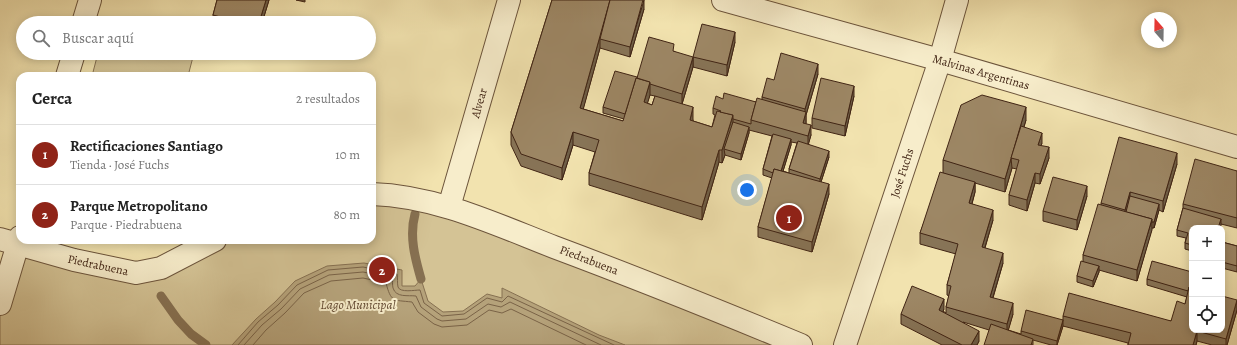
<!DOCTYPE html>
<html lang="es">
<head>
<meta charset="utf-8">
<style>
  :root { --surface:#fff; --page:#f6f6f6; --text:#222; --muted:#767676; --line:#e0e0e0; --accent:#8f2418 }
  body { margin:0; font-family:Alegreya,serif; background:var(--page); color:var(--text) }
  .controls { position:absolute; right:12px; bottom:12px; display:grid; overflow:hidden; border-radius:8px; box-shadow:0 2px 10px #0003 }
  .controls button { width:36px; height:36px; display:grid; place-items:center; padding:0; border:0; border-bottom:1px solid var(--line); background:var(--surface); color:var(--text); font:20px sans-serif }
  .compass { position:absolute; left:1141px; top:12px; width:36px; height:36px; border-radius:50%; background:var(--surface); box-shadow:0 2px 10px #0003; rotate:340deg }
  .you { position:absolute; left:747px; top:190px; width:14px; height:14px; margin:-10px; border:3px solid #fff; border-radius:50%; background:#1a73e8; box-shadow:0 0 0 6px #1a73e833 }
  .badge { display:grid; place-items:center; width:26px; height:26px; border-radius:50%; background:var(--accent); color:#fff; font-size:13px; font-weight:700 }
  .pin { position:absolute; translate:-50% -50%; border:2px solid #fff; box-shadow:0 1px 4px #0006 }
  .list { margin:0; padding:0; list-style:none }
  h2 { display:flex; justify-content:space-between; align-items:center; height:52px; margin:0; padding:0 16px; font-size:17px }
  h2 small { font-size:13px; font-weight:400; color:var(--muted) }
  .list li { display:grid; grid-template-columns:26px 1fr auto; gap:12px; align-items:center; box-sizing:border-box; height:60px; padding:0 16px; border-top:1px solid var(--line) }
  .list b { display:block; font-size:15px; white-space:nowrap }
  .list p { margin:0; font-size:13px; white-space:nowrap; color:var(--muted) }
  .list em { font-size:13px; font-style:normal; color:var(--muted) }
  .icon { flex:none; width:22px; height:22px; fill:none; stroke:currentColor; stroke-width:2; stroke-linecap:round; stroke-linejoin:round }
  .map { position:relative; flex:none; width:1237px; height:345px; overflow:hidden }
  .search { position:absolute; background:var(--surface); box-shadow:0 2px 10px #0003; left:16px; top:16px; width:360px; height:44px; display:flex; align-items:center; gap:10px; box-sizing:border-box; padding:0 14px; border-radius:22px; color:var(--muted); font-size:15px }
  .panel { position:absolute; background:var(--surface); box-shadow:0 2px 10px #0003; left:16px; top:72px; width:360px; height:172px; border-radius:12px }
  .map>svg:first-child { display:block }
</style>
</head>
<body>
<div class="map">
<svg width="1237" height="345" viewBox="0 0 1237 345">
  <rect width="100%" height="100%" fill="#f2e3af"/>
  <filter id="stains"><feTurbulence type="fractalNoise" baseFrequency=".005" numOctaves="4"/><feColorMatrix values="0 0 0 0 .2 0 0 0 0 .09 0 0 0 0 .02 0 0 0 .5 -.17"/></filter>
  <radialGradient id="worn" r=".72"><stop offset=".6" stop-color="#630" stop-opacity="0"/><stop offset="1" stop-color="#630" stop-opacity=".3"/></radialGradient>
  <!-- green -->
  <g fill="#d4c395" stroke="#8a7454">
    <polygon points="98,53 194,53 188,76 92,76"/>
    <polygon points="372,194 390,195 801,345 0,345 0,304 18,245 136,273 215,240 372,240"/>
  </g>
  <!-- water -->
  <polygon fill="#b5a27a" stroke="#867051" points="364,263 402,270 402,286 415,286 421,279 428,301 443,312 463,311 487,294 502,298 502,288 599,335 625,345 232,345 256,319 275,302 295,281 327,266"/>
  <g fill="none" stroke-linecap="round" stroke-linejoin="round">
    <!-- shore -->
    <g stroke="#7a6347" stroke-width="1">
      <path d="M238,345L258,322L278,305L297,285L328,270L363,267L397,274C398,278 397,283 398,287C400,293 415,290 420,290L424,303L442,316L464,314L487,298L502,302L508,296L614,345"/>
      <path d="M244,345L262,325L281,309L300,289L329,275L363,272L392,278C393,281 392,284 393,288C396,298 408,295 416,296L421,307L437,319L442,321L466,319L488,304L501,307L510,302L601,345"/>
      <path d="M253,345L266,330L285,313L304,293L331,281L363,278L386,283C391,302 393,300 412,302L418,312L434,324L442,327L467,325L489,310L502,313L511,309L586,345"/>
    </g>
    <!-- stream -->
    <g stroke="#867051" stroke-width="9">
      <path d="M415,214C409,236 415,258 421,279"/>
      <polyline points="161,296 178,320 191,334 206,345"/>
    </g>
    <defs>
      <g id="minor">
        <polyline points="723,0 940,60 1237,147"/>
        <polyline points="83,23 90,0"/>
        <polyline points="67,76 74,53"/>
        <path d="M372,194C436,196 495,224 554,247C637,278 719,311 801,345"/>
        <polyline points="449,207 509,0"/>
        <polyline points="0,239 74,260 136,273 161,268 215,240"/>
        <polyline points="0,304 20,237"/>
        <polyline points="845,345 940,60 957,0"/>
      </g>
    </defs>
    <!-- minor casing -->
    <use href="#minor" stroke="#6c543b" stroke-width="24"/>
    <!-- minor -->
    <use href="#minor" stroke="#f7edcb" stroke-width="22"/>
  </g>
  <!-- wall -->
  <g fill="#877457" stroke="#402414" fill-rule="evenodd">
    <polygon points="217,0 269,0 262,23 213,23 213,15"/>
    <polygon points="296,0 305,0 305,2"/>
    <path d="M552,0L644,9L630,57L600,48L583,109L623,121L624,119L603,113V107L637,77L674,51L693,67L682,104L693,120V121L712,127L715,115L713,114V108L723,99L756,102L762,100V97L774,80L818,74L806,115V124L811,135L808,144L829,157L821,182L829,194L812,252L758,237V227L772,178L763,175V169L772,136L749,130V133L741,160L725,155L722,163L719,162L702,220L589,185V173L595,152L573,145L562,180L521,166L511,145V132ZM650,95L655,96L652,105L647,103ZM791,142L797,143L789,169V173L783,171L791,145Z"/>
    <polygon points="735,42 727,76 693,67 693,57"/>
    <polygon points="854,96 845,136 812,128 812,118"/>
    <polygon points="1026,120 1024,127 1042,143 1041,145 1049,158 1040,184 1035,183 1027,211 1009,205 1009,195 1017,169 1012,168 1005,192 975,183 975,192 972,204 993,220 985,248 1003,263 993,298 1013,314 1008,330 1021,334 1021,331 1063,320 1063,316 1171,321 1185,304 1187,297 1147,285 1147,279 1192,272 1192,330 1237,310 1227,345 1212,345 1197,341 1196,345 1128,345 1128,343 1063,326 1057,345 1051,345 1033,340 1033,345 989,330 963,322 979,341 977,345 942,345 901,324 901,314 944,309 943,311 946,313 946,307 949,296 947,295 947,285 956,254 920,244 920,233 943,173 943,160"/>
    <polygon points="1177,164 1163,212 1159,210 1154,228 1152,228 1137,281 1099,270 1099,272 1093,287 1077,282 1077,276 1083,262 1083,255 1101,205 1101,203"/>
    <polygon points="1237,171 1237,228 1221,224 1220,228 1192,228 1192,251 1185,249 1185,243 1186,238 1177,236 1177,230 1183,208 1183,204"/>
    <polygon points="1087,196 1077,230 1043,221 1043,211"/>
    <polygon points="1222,242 1237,246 1237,272 1222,268"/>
  </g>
  <!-- shaded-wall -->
  <g fill="#6e5e47" stroke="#402414">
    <polygon points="266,0 269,0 262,23 259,23"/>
    <polygon points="610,0 613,0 600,39 600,48 580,121 580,108"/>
    <polygon points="644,0 644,9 630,57 630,47"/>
    <polygon points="735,32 735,42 727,76 727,65"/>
    <polygon points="693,57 693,67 682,104 682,94"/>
    <polygon points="818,64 818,74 806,115 806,123 803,133 803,123 805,116 805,109"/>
    <polygon points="650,82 650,95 644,115 644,102"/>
    <polygon points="854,86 854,96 845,136 845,126"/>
    <polygon points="693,107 693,120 690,133 690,120"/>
    <polygon points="1026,107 1026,120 1014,158 1011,158 1012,168 1005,192 1005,179"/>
    <polygon points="733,115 733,128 724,149 725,155 722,163 722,150"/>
    <polygon points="811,125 811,135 808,146 808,136"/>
    <polygon points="749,127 749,133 741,160 741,154"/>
    <polygon points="573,132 573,145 562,180 562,168"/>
    <polygon points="1042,133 1042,143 1038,155 1038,145"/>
    <polygon points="791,139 791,145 780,181 780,175"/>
    <polygon points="1049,147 1049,158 1040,184 1040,174"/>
    <polygon points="719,150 719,162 702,220 702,207"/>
    <polygon points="829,151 829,157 820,185 820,179"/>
    <polygon points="1177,153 1177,164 1163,212 1163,201"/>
    <polygon points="1035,173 1035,183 1027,211 1027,200"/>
    <polygon points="975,182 975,192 969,214 969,203"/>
    <polygon points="829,184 829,194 812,252 812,242"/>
    <polygon points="1087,186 1087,196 1077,230 1077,220"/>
    <polygon points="1130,192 1130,202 1125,214 1125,210"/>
    <polygon points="1159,204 1159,210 1154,228 1154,222"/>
    <polygon points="993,210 993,220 982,257 982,247"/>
    <polygon points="1152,219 1152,230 1137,281 1137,270"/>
    <polygon points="1221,219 1221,225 1220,228 1218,228"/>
    <polygon points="1003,253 1003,263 990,307 990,297"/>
    <polygon points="1099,266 1099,272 1093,287 1093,281"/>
    <polygon points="944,299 944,309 939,320 939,310"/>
    <polygon points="1237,300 1237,310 1227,345 1226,345 1226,339"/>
    <polygon points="1013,303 1013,314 1007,335 1007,324"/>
    <polygon points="1063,320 1063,326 1057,345 1057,341"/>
    <polygon points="979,331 979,341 977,345 971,345"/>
    <polygon points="1197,331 1197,341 1196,345 1193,345"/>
  </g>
  <!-- building -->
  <g fill="#9d8765" stroke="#402414">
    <polygon points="217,0 266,0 259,23 243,23 213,15"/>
    <polygon points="552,0 610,0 580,108 623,121 636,78 650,82 644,102 652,105 655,96 693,107 690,120 712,127 717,111 733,115 722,150 719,150 702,207 589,173 599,140 573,132 562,168 521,154 511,132"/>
    <polygon points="610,0 643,0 630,47 600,39"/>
    <polygon points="702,24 735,32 727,65 693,57"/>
    <polygon points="649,37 674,44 673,51 693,57 682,94 650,84 650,82 637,78"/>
    <polygon points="781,53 818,64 805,109 762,97 767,78 774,80"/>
    <polygon points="615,71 637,77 637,78 636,78 625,114 603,107"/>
    <polygon points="821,78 854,86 845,126 812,118"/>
    <polygon points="724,93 756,102 751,120 751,124 733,119 733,115 720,112 721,111 713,108 716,96 723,99"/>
    <polygon points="982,95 1026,107 1005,179 943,160 961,105"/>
    <polygon points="757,98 806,112 803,123 811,125 808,136 751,120"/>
    <polygon points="733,122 749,127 741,154 724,149"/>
    <polygon points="1021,126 1042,133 1038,145 1049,147 1040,174 1035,173 1027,200 1009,195 1019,160 1011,158"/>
    <polygon points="773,134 791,139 781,171 774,169 773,173 763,169"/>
    <polygon points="1119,137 1177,153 1163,201 1130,192 1125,210 1101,203"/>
    <polygon points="798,141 829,151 820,179 789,169"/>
    <polygon points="1195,159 1237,171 1237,218 1183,204"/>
    <polygon points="774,169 829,184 812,242 758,227"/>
    <polygon points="940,172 975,182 969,203 993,210 982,247 1003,253 990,297 1013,303 1007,324 946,307 951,286 947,285 958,244 920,233"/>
    <polygon points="1053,177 1087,186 1077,220 1043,211"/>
    <polygon points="1130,196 1159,204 1154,222 1152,222 1152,219 1126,212"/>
    <polygon points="1098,204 1152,219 1137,270 1083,255"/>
    <polygon points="1183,208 1221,219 1218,228 1192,228 1192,245 1185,243 1188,233 1177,230"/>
    <polygon points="1222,242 1237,246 1237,266 1222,262"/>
    <polygon points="1081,261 1099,266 1093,281 1077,276"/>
    <polygon points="1152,261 1192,272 1192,281 1190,287 1189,287 1188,291 1147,279"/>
    <polygon points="912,286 944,299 939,310 979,331 971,345 962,345 901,314"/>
    <polygon points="1189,287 1192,288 1192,330 1222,330 1222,296 1237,300 1226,339 1197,331 1193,345 1128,345 1131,333 1063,316 1069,293 1171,321 1177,301 1185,304"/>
    <polygon points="1026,310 1063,320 1057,341 1021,331"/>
    <polygon points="991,324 1033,339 1031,345 984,345"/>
  </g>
  <g text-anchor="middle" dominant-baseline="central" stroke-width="4" stroke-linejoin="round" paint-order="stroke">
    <!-- street labels -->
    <g font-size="12" fill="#402414" stroke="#f7edcb">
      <text transform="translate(981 72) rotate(16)">Malvinas Argentinas</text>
      <text transform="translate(479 103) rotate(-74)">Alvear</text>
      <text transform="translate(902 173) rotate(-72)">José Fuchs</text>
      <text transform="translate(589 260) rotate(21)">Piedrabuena</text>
      <text transform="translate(98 265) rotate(12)">Piedrabuena</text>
    </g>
    <!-- water labels -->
    <g font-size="13" font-style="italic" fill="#634a33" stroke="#f7edcb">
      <text x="358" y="304">Lago Municipal</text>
    </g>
  </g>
  <rect width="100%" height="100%" filter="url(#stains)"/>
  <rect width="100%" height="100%" fill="url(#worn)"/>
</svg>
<div class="controls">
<button>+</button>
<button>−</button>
<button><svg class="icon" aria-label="locate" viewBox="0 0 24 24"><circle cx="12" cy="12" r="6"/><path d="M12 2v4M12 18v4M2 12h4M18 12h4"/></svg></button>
</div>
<svg class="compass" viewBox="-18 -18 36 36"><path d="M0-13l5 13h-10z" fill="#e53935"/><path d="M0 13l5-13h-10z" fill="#767676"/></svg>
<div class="you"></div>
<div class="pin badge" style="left:789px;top:218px">1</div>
<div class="pin badge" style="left:382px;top:270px">2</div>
<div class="search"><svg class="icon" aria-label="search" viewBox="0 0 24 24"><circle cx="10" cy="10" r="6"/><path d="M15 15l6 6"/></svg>Buscar aquí</div>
<section class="panel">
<h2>Cerca<small>2 resultados</small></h2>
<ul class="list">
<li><span class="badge">1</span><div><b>Rectificaciones Santiago</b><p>Tienda · José Fuchs</p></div><em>10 m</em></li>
<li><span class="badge">2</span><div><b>Parque Metropolitano</b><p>Parque · Piedrabuena</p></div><em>80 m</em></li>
</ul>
</section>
</div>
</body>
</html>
